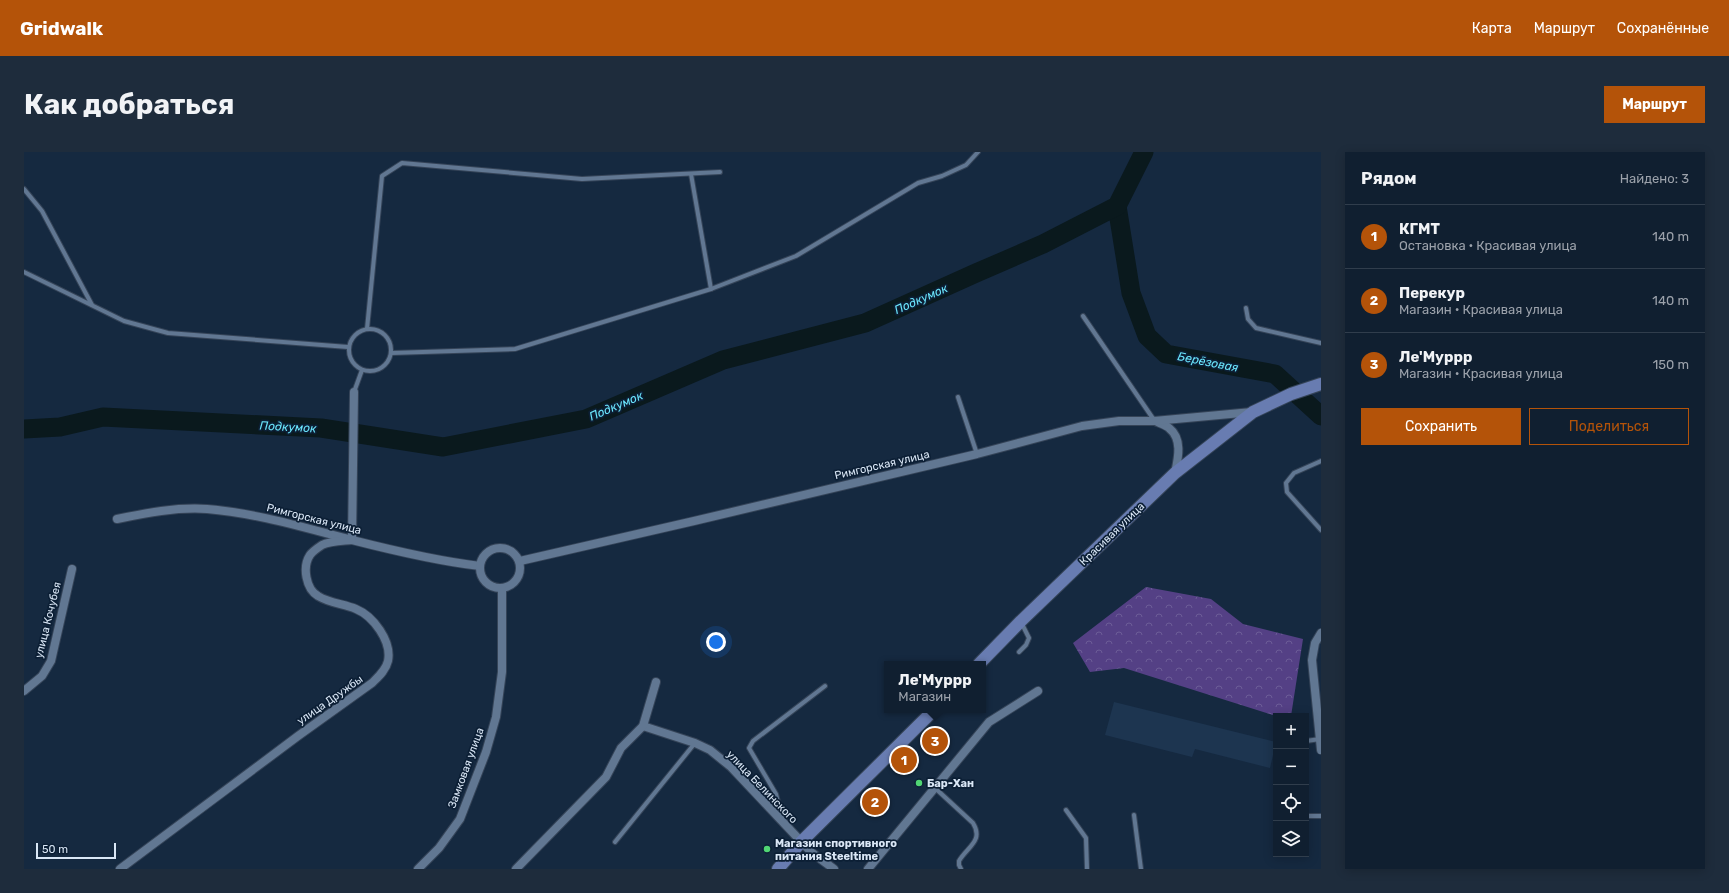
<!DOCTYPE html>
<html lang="ru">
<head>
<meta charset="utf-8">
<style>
  :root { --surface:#101f30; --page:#1e2c3c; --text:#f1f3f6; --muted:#9ca2ab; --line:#303d4c; --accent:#b45309 }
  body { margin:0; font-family:Rubik,sans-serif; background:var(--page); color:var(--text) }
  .controls { position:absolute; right:12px; bottom:12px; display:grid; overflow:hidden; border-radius:0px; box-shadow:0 2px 10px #0003 }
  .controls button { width:36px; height:36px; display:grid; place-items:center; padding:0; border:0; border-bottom:1px solid var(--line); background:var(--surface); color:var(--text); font:20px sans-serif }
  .scale { position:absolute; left:12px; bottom:10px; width:80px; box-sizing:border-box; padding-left:4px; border:2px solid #dae7f6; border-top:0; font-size:11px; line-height:14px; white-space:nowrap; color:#dae7f6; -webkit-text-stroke:3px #0c1f35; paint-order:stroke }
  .you { position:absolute; left:692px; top:490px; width:14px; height:14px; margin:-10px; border:3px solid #fff; border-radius:50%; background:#1a73e8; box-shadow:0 0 0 6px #1a73e833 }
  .badge { display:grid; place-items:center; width:26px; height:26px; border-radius:50%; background:var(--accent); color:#fff; font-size:13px; font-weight:700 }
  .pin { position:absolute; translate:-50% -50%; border:2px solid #fff; box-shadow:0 1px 4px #0006 }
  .popup { position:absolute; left:860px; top:509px; width:102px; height:52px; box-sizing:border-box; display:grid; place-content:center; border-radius:0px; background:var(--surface); filter:drop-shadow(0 1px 3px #0005); font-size:13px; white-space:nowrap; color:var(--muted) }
  .popup b { font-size:15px; color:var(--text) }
  .popup::after { content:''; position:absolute; left:50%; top:100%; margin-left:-8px; border:8px solid transparent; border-top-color:var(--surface) }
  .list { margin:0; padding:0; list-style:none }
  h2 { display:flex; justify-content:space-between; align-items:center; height:52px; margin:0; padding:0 16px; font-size:17px }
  h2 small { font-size:13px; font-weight:400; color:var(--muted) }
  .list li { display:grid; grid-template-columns:26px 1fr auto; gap:12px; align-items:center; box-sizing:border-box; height:64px; padding:0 16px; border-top:1px solid var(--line) }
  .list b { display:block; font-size:15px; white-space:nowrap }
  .list p { margin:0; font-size:13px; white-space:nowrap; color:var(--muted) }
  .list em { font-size:13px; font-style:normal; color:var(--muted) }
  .actions { display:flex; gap:8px; padding:12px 16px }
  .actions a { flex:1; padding:9px 0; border:1px solid var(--accent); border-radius:0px; text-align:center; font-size:14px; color:var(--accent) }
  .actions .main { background:var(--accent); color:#fff }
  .icon { flex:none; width:22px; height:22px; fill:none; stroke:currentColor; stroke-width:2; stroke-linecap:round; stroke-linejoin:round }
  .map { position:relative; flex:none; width:1297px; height:717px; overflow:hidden; border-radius:0px }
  header { display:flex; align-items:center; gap:24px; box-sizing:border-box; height:56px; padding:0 20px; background:var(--accent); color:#fff }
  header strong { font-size:19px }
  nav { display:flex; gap:22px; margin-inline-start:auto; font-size:14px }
  .intro { display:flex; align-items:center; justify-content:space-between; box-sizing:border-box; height:96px; padding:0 24px }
  h1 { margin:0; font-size:28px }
  .button { padding:10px 18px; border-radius:0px; background:var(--accent); color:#fff; font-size:14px; font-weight:700 }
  main { display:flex; gap:24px; padding:0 24px }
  aside { flex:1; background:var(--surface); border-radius:0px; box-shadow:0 2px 10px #0003 }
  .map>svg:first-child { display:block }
</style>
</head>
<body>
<header>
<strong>Gridwalk</strong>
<nav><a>Карта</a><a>Маршрут</a><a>Сохранённые</a></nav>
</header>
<div class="intro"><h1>Как добраться</h1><a class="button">Маршрут</a></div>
<main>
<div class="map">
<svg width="1297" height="717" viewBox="0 0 1297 717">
  <defs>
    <pattern id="forest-crowns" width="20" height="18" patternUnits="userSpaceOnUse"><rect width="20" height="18" fill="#544085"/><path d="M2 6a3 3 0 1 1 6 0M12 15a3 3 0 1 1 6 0" fill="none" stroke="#6c5c97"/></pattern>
  </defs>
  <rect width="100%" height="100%" fill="#152940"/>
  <!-- built -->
  <polygon fill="#1d3550" points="1090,550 1252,590 1246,616 1171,597 1168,605 1081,583"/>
  <!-- forest -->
  <polygon fill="url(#forest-crowns)" points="1122,435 1187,447 1219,472 1279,487 1267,564 1252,564 1100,516 1066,520 1049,491"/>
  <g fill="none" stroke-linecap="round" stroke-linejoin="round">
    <!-- river -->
    <g stroke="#0a191d" stroke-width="19">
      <polyline points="1093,54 1107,141 1123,184 1142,202 1251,222 1297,264"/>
      <polyline points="0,277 36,275 79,265 297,276 419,295 562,267 699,208 841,171 952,121 1019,92 1093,54 1120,0"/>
    </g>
    <defs>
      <g id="service">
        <polyline points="667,22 687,137"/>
        <polyline points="0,37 18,59 68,153"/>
        <polyline points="0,120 100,169 144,181 324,195"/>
        <polyline points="1222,156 1224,167 1232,176 1297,191"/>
        <polyline points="1059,164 1130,268"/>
        <circle cx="346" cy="198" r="21"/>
        <polyline points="343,177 358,24 378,11 558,27 696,20"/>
        <polyline points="367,201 491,197 687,137 772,104 894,31 918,24 942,13 954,0"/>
        <polyline points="330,240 338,218"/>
        <polyline points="934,245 953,302"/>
        <polyline points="1297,309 1270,321 1262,331 1263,340 1297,378"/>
        <polyline points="995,500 1002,493 1005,486 997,470"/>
        <polyline points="1282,589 1296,587"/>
        <path d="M911,636L949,671C960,689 943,695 935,709V713L937,717"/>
        <polyline points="1042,658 1062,686 1063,717"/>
        <polyline points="1110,663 1117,717"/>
        <polyline points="1282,664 1297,664"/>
        <polyline points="758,666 752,642 725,596 729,589 801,534"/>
        <polyline points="591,690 671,591"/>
      </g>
      <g id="minor">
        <path d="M1131,269C1135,271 1142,273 1145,276C1159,287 1154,307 1151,321"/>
        <path d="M93,367C122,361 152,355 183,357C232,361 281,376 328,388C371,399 413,409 456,414"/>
        <polyline points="328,388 330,240"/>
        <circle cx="476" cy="416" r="20"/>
        <polyline points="496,409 670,369 953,302 1058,274 1095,269 1130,269 1228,260"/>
        <polyline points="1297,481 1291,491 1288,508 1297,598"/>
        <polyline points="0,539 18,524 27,509 48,417"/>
        <polyline points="619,574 671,591 686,598 707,615 787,700 810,717"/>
        <path d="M96,717L274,584L348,531C354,525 362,518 364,509C368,489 349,464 332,457C320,452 305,451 294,444C282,437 278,415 286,403C288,400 295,395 298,393C306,389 319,389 328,388"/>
        <polyline points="394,717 415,696 436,667 462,600 472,565 478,520 478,436"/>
        <polyline points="492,717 582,625 597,596 619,574 632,530"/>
        <polyline points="844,717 965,570 1014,539"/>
      </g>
      <g id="secondary">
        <polyline points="955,512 997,469 1151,321 1229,260 1267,242 1297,232"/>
        <polyline points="754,717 777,690 910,558"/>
      </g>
    </defs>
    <!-- service casing -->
    <use href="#service" stroke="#354458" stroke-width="6"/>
    <!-- minor casing -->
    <use href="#minor" stroke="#354458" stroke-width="10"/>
    <!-- secondary casing -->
    <use href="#secondary" stroke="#354458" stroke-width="14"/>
    <!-- service -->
    <use href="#service" stroke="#617792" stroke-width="4"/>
    <!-- minor -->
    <use href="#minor" stroke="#617792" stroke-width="8"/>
    <!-- secondary -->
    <use href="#secondary" stroke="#687cb1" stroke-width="12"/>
  </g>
  <!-- markers -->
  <g fill="#51d674" stroke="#0c1f35" stroke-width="1.5">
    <circle cx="895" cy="631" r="4"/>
    <circle cx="743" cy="697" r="4"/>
  </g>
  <g text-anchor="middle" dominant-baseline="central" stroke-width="3.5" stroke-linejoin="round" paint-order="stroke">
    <!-- street labels -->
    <g font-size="11" fill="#dae7f6" stroke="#0c1f35">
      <text transform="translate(858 313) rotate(-13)">Римгорская улица</text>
      <text transform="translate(290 367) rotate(14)">Римгорская улица</text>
      <text transform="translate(1088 382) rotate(-44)">Красивая улица</text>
      <text transform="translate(24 468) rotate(-76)">улица Кочубея</text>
      <text transform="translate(306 548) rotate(-35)">улица Дружбы</text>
      <text transform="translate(442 616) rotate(-70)">Замковая улица</text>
      <text transform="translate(738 635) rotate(46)">улица Белинского</text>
    </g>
    <!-- poi labels -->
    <g font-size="11" font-weight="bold" fill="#dae7f6" stroke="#0c1f35" text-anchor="start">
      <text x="903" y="631">Бар-Хан</text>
      <text x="751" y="691">Магазин спортивного<tspan x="751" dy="13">питания Steeltime</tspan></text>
    </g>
    <!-- water labels -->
    <g font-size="12" font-style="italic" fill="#6be6fd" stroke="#0c1f35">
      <text transform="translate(897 147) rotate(-24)">Подкумок</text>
      <text transform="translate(1184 210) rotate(11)">Берёзовая</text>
      <text transform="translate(592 254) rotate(-23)">Подкумок</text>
      <text transform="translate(264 275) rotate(3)">Подкумок</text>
    </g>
  </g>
</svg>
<div class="controls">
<button>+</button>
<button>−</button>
<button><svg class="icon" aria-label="locate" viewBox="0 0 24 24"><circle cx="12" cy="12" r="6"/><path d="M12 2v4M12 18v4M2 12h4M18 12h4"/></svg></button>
<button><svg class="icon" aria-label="layers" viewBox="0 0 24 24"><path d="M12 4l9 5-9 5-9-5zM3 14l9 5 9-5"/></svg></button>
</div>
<div class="scale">50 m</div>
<div class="you"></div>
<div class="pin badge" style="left:880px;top:608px">1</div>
<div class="pin badge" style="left:851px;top:650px">2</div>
<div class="pin badge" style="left:911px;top:589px">3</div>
<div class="popup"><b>Ле'Муррр</b>Магазин</div>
</div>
<aside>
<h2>Рядом<small>Найдено: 3</small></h2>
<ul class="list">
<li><span class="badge">1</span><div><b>КГМТ</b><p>Остановка · Красивая улица</p></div><em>140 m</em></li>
<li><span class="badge">2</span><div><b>Перекур</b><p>Магазин · Красивая улица</p></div><em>140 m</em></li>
<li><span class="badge">3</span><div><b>Ле'Муррр</b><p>Магазин · Красивая улица</p></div><em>150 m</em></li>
</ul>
<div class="actions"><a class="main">Сохранить</a><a>Поделиться</a></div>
</aside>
</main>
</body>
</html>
